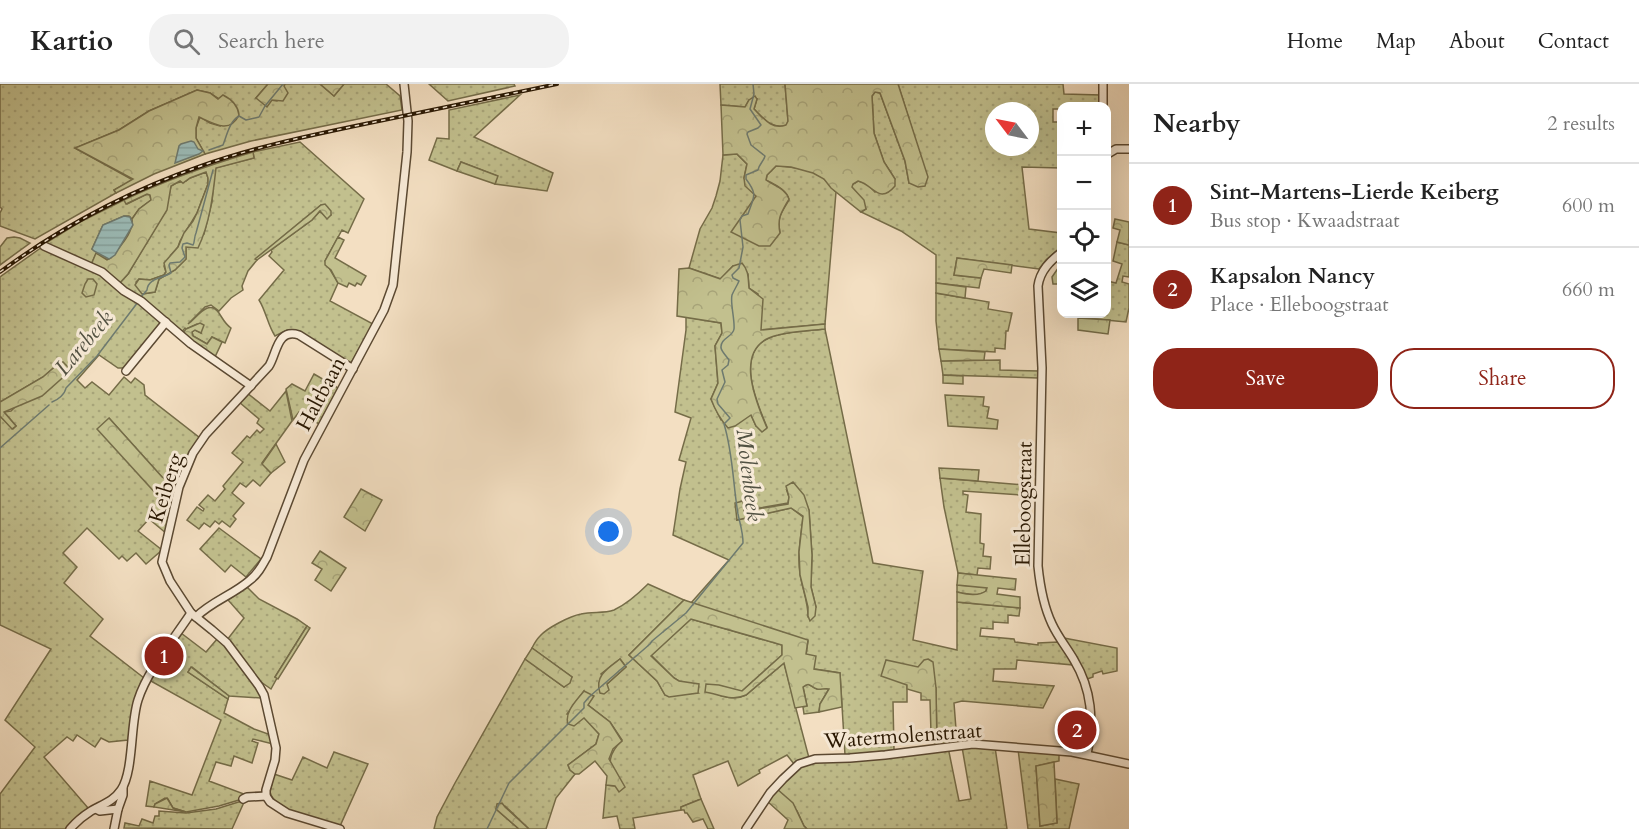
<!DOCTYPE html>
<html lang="en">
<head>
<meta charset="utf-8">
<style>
  :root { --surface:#fff; --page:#f2f2f2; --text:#222; --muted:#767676; --line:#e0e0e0; --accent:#8f2418 }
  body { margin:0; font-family:Cardo,serif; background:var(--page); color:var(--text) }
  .controls { position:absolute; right:18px; top:18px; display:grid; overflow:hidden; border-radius:12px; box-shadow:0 6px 24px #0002 }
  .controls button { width:54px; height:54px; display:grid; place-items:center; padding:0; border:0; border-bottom:2px solid var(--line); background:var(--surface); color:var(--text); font:30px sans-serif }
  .compass { position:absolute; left:985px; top:18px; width:54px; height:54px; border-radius:50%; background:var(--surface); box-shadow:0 6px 24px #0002; rotate:302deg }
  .you { position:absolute; left:609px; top:448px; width:21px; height:21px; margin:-15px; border:4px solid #fff; border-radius:50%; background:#1a73e8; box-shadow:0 0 0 9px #1a73e833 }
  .badge { display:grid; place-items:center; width:39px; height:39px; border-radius:50%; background:var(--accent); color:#fff; font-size:20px; font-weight:700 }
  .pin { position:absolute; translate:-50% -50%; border:3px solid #fff; box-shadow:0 2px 6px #0006 }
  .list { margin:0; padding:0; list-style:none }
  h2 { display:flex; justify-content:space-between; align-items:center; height:78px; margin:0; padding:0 24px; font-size:26px }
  h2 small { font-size:20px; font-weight:400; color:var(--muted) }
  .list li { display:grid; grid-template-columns:39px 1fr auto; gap:18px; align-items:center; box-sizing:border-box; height:84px; padding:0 24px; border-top:2px solid var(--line) }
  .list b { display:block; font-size:22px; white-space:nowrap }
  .list p { margin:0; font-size:20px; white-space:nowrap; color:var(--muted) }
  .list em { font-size:20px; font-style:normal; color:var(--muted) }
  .actions { display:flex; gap:12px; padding:18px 24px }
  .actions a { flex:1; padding:14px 0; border:2px solid var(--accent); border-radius:24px; text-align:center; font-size:21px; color:var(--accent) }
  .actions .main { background:var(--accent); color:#fff }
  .icon { flex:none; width:33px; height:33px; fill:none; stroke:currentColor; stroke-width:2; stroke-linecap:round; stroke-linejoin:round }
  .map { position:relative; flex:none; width:1129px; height:745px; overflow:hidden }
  header { display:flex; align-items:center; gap:36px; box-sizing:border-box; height:84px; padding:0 30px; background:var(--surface); border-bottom:2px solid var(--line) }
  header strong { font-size:28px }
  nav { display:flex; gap:33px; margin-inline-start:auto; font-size:21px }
  .search { width:420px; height:54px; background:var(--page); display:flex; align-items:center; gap:15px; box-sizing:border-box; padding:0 21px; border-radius:24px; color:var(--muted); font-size:22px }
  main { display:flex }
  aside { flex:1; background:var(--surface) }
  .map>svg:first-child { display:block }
</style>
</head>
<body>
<header>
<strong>Kartio</strong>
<div class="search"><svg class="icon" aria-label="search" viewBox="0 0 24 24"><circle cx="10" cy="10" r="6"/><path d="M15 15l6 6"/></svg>Search here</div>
<nav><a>Home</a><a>Map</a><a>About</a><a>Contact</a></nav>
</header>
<main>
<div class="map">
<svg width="1129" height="745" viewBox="0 0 1129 745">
  <defs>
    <pattern id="grass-dots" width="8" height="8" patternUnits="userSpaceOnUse" patternTransform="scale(1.5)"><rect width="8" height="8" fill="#c2c08e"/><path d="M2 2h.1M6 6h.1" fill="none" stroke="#a7a479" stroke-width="1.8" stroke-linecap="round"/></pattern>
    <pattern id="forest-crowns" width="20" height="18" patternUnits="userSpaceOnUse" patternTransform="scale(1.5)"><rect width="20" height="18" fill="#c2c08e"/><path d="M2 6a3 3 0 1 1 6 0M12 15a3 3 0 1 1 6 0" fill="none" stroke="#a7a479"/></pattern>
    <pattern id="water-rules" width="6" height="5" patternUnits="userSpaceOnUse" patternTransform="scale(1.5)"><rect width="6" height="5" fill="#9cbcb8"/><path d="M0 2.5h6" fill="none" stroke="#86a19d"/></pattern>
  </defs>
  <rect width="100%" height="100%" fill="#f3dfc2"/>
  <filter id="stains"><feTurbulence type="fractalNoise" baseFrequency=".00333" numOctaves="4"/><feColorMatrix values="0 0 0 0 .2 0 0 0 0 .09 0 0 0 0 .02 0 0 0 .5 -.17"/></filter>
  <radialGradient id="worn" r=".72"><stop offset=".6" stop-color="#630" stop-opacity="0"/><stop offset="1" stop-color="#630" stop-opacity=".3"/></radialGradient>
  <!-- grass -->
  <g fill="url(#grass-dots)" stroke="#756c48" stroke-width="1.5" fill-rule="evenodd">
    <polygon points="0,0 268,0 256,14 277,17 285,0 320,0 334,12 344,0 386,0 400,12 402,26 251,57 205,70 196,54 196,44 200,33 210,39 220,42 219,15 210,9 197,6 149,27 119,46 75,64 133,96 114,106 116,109 35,155 0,142 0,129 2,125 0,123"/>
    <polygon points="429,0 514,0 515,2 448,17"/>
    <path d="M720,0H785L788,37L787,41C772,46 764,35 754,25L757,15L749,16L745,23L721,21Z"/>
    <path d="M898,0H1063L1064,10L1101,11V22H1062L1061,25H1053V38H1061V84L1022,83L1029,145L1061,149V163L1046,176L1039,185L957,174L954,191L981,194L979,204L936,199V171L901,147L861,128L866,125L851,103L853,100L858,97L866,99L875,108L895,95L884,78L874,49L872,12L875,8L880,9L905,77L909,99L927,93ZM994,27H1030V63H994Z"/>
    <polygon points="520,11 474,53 553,89 547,107 495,100 497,92 461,78 457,87 429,76 437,54 449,55 449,26"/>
    <path d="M300,58L364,115L348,149L342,146L325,177L338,199L330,217L373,240L351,279L295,246H287L275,252C268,242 266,227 259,216L284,186L269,172L272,168L271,166L312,136L320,127L327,134L331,131L321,121L256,175L257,176L248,187L242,202L243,206L231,214L219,227L211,221L205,223L188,240C197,234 208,214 219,229C223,235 225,240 231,244L225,259L212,253L207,260L193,252L192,248L195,246L201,249L197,240L186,245L185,244L181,249L118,201L128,190L166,126L171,102L176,99L186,97L190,94L206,88L208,94V100L197,129L180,157L178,163L171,171L164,182L166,188L164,191L150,196L139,195L136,198L143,210L155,208L159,195L175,186L186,175V163L191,162L204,150L212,118L215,84L254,74L253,68Z"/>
    <path d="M737,70L747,80L744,94L780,149C777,133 781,129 789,116C786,105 775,101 766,96L767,91L776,82C791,83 810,84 823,94C828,98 831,104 836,108L825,240L760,246L758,210L749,204L748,190L733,182L721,195L689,184L700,145L712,124L716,112L720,97L723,71Z"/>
    <polygon points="147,110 150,111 151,116 139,125 132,135 129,132 124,132 103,141 92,165 109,175 107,176 96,170 91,181 44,160 80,138 124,116 127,120"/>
    <polygon points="14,153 20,154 30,159 0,181 0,163 7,154"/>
    <polygon points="1117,158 1129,161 1129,193 1123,192 1122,198 1129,200 1129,224 1126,238 1085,234 1085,230 1106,230 1107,197 1116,199 1122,180 1113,177"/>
    <polygon points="42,163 95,186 162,238 127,284 118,284 99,271 77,296 85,304 92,298 109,311 124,293 131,299 135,294 144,301 145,311 200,354 185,380 177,403 162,393 109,334 174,417 167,450 149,435 138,447 162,466 146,480 136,469 127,477 122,472 119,475 87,444 63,469 77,483 64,499 103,535 90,552 144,594 131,634 128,656 109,658 101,654 95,663 77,651 73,657 67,653 44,673 89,725 77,733 65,745 0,745 0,710 35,663 5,636 51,565 0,541 0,332 13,345 16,342 4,328 11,327 58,280 43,293 0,318 0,193"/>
    <polygon points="1061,173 1061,200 1053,200 1052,193 1061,180 1057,177"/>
    <polygon points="936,209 989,218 988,225 1012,229 1008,247 1006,247 1005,265 995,264 995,268 939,265 936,237"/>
    <path d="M686,233L721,239L722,249L715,262L718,299L711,315L721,336L751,331L756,342L767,343C755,315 732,261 778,251C793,247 809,247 825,245L873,479L923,487L913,556L957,566V518L1020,524L1019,532L1008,531V539L993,538V545L981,544L980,552L1014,555L1015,558L1038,561V559L1058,558L1074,581L1017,576L1016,585H994L993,597L1054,602L1043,624L962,617L954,619L957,658L937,661L936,604L907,601V618H893L894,666L845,671L840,589L814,585L806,571L808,557L691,519L729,476L673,451L680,405L686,378L679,376L691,334L675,328L686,246ZM787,407L809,426L812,471L811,503L816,523L808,532C808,517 802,504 800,490C797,470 801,452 803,433L791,424L737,436L743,417V427L788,419L789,413Z"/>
    <polygon points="1000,276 1000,286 1039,287 1038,294 943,291 941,277"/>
    <polygon points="314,290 338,304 319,340 299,328 293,336 286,305 292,300 305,307"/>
    <polygon points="286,307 292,337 262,379 271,389 260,402 253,396 246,403 240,399 232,409 244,419 233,432 236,435 230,443 222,437 219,440 215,437 210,443 204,439 199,445 187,436 197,423 203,427 204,425 199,421 208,411 215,417 225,405 223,402 243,378 232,369 247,352 250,354 257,346 260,349 264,345 257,339 259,335 239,318 247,309 270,327"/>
    <polygon points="945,311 984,313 983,322 989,323 987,334 998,336 997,345 948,342"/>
    <polygon points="940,394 1036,402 1035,412 963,407 963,410 968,411 966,428 981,430 980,459 984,460 983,472 991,473 990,485 978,484 977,491 958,489 944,423"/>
    <polygon points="219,444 261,475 246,493 231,481 225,488 200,465"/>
    <path d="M648,500L684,516L629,571L657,597L665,611L698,609L674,594L651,571L691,535L782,561V571L742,607L717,610C726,614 737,615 746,611L784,579L809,674L794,680L787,671L759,686L760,689L738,702L728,677L693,691L701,715L681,723V726L633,734L635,745H620L617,732L603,734L606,701L615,702C610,680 605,674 622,656L610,638L588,621L584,607L567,630L584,633L599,650L596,660L568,681L570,686L575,690L556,714L546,745H529L505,722L496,725L519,745H434L437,733L455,699L525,575L564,603L572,593L532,564C534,560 537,555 540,552C547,544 570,532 581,530C593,527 603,530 614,526C627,520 638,510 648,500ZM620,575L626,583L607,600L601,590Z"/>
    <path d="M957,501L987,503L986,507C978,513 966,510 957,508Z"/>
    <polygon points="247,503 259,515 297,535 307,542 275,593 277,594 271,605 261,598 227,556 244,534 228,516"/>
    <path d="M181,549L206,568L218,554C234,572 254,591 261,614L229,612L192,583L188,588L228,615L224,629L254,645L271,651L273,660L253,655L252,657L258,659L252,679L234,672L231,682L216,678L209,697L244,710L239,716L219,722L186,728L173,724L168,715L165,714L155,720L154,723L146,722L150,697L192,711L221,636L149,596Z"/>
    <polygon points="1064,554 1117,564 1117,587 1103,590 1102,587 1093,590 1093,593 1087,595"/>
    <polygon points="808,600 817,605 822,604 829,605 820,620 819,628 804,630 803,623 807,622 803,603"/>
    <polygon points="948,663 959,717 971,715 962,663 995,663 1007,745 807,745 804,742 797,727 777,705 804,680"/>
    <polygon points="1018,665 1059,670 1059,677 1036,682 1040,742 1057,739 1055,695 1079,700 1069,745 1028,745"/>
    <path d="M334,668L368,680L340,742C320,736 276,730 270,708L274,690L292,696L303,673L327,684Z"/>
    <polygon points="245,716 232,745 124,744 125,739 139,742 142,735 153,739 155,732 159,732 159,727 186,729 216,725"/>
  </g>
  <!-- forest -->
  <g fill="url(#forest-crowns)" stroke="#756c48" stroke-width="1.5">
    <polygon points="268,0 285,0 284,2 288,9 283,17 272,16 267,23 256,14"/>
    <polygon points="320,0 344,0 334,12"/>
    <path d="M785,0H898L928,93L925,102L918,103L909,99L905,77L880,9L875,8L872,12L874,49L884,78L895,95V102C879,121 874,101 858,97L853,100L852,103L864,116L866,125L861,128L831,104L824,95L813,89L791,83L776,82L767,91L766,96C775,102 786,105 789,115C781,129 777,134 780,149L770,162H759L731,148L756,112L745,102L744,94L747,80L737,70L723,71L721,21L745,23L749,16L755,12L757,15L754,25C764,35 772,46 786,41L788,37Z"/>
    <path d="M197,6L210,9L218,15L223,11C231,15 238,21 239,31C230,50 214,40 199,33L196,44V54L205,70L154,90L116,109L114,106L133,95L75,64L119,46L149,27Z"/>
    <path d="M253,68L254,74L216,84C213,111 210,139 198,164L186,163V175L175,186L159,195L155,208L142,210L135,201L139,195L150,196L164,191L166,188L164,179L178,163L184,149L193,137L197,129L208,100V94L206,88L190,94L183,99L180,97L171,102L167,126L128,190L118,201L91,181L96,169L107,176L111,174C119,163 134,149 132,135L139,125L151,116L150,111L147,110L126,120L124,116C166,96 209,81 253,68Z"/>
    <polygon points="461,78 498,92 495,100 457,87"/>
    <polygon points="325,120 331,127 331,131 327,135 320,127 312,136 257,176 255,175 321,121"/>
    <polygon points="1115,135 1129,138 1129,161 1117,158 1120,146 1113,144"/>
    <polygon points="338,153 344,156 335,174 366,192 361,201 357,199 355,202 349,199 347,203 338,199 331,186 325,181 325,177"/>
    <polygon points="957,174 1012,181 1011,189 984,185 981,194 954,191"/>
    <path d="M742,179C749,187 748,194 749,204L763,215L761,246L825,240V245C809,247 793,247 778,251C732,261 755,316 767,344L762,348L756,342L751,331L735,342L728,344C720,335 715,326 711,315L718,299L715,262L722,249L721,239L677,232L679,185L689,184L720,195L733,182Z"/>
    <polygon points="88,195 93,195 97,200 94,211 86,213 82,209 85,200"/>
    <polygon points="936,199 966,203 965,214 936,209"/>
    <polygon points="1078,234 1110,236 1108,250 1078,246"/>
    <polygon points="200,239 204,241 201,249 195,246 192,248 193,252 207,260 212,253 222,258 214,275 182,250 186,245"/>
    <polygon points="939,265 985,268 984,276 941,277"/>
    <polygon points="63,278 68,283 69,288 42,312 4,328 16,342 12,345 0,332 0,318 43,293 58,280"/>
    <polygon points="943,291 963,292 963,300 943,299"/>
    <polygon points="109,334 162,393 177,403 174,417 159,413 97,345"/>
    <polygon points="276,360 285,378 271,389 262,380"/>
    <polygon points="939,384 979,386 978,397 940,394"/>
    <polygon points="793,398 804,411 809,426 812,471 811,503 816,523 815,532 810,537 808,532 808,523 800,491 799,468 803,432 791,424 737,436 735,419 743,417 744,427 788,420 789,413 786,402"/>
    <polygon points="361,405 382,416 365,447 344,433"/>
    <polygon points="320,467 346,484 331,507 315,496 322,485 312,479"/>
    <path d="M958,489L1016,495L1015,506L998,504L997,510L1020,513V524L957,518V508C966,510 978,513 986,507L987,504L957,501Z"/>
    <path d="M684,516L808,556L806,570L816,572L814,585L840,589L842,623L819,628L820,620L829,605C825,604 820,606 817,605C810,603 810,597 803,603L807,622L795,624L784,579L746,611C732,618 719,610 705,608L706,600L719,601L742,607L782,571V561L691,535L651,572L674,594L679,597L699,600L698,609L669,613L665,611L657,597L629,571Z"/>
    <polygon points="307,542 310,544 278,595 275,593"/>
    <polygon points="532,564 572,593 570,599 564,603 525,575"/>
    <path d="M620,575L626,583L607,600L609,606L604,610L600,609C594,592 608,584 620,575Z"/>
    <polygon points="928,575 933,578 936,604 937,661 935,661 931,649 930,616 921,616 921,609 907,605 907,601 881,592 886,576 918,583 924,576"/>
    <polygon points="191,583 229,612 228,615 188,588"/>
    <path d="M584,607L594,612L588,621L610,638L622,657L613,665L609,675L625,703L619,708L615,702L606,701L607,692L595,677L579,690H575L570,686L568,681L596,660L599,650L584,634L574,642L568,640C564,628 577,616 584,607Z"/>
    <polygon points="1054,678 1057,739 1040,742 1036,682"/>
    <polygon points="777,705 793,719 804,742 807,745 784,745 788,736 767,717"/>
    <polygon points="167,714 173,724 186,728 154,723 155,720"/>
    <polygon points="701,715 714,745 708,745 703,735 693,738 687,729 685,729 684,726 681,726 681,723"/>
    <polygon points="502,719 505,723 529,745 519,745 496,725 497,720"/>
  </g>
  <!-- water -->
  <g fill="url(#water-rules)" stroke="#6e7a6f" stroke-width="1.5">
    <polygon points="191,57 194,58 198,65 203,67 199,70 175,79 179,62 181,60"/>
    <polygon points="124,132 130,133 133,141 115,171 109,175 94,167 92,165 103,141"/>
  </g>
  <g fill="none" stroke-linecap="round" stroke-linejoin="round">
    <!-- stream -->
    <g stroke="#6e7a6f" stroke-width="1.5">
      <path d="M209,66L223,61C227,51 229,38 239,32L246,36L259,33L265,22L283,0"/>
      <path d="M141,213L147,206C148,194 163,194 171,189L169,181L170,179L180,178L185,173L182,164L183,160L187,159L193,161C195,158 194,153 196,149L213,86"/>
      <path d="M52,318C58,316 65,310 66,304L97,272L138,218"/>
      <polyline points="0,364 49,321"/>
      <path d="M487,745L509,699L584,624V619L589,613L650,560L652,557L686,529L743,459C743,448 740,440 738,430C733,401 733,369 724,340L730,334L718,320L717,315L725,298L722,286L728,281L729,276C727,273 722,268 721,264C720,254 733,253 734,245C735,236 730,219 732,211C734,206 737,202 739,197L733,194L732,191L739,184L743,163L740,136L742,132L748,130C754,112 758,111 746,95V91L758,86C759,80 764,77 765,72L751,61L747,50L748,48L758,44L761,41L750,25L754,10L753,0"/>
    </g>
    <defs>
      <g id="minor">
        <polyline points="1103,0 1103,22"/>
        <polyline points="1106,71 1116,65 1129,65"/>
        <polyline points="44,162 102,188 124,207 141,217 191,260 251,302"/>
        <path d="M1062,168C1050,177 1040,187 1038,202L1042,284L1038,482C1040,502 1043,521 1052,540C1058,553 1067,564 1074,576C1092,606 1094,636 1087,670"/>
        <polyline points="126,287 166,238"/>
        <path d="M196,533C212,517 233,511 250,496C258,490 262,482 267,473L304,376L384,226L393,201L407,68L408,37L404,0"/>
        <polyline points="243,715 247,713 266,712"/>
        <polyline points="96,725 100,727 118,725"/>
        <path d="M70,745C76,738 83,732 91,727C101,721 114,717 121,706C134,687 130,640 138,616C147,587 174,555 191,529"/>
        <polyline points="114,745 118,725 123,711 123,704"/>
        <path d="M340,745L287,729L270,718L266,712V706L275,676L276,664L264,611L259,602L227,559L212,546L191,529L170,497L162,478L179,403L193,369L206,350L269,282C277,269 277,244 299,251L353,285"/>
        <polyline points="746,745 770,709 783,695 799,680 815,675 850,674 885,671 973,660 1072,668 1129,680"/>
      </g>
    </defs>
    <!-- minor casing -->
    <use href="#minor" stroke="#5b4932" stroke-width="10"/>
    <!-- minor -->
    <use href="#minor" stroke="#f7ead7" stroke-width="7"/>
    <defs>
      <path id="rail" d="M0,188C61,143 129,107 201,82C251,64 303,53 355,42C422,28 490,14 557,0"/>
    </defs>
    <!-- rail casing -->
    <use href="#rail" stroke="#281702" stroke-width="4"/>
    <!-- rail -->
    <use href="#rail" stroke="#f7ead7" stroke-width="1.5" stroke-dasharray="4.5" stroke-linecap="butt"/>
  </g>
  <g text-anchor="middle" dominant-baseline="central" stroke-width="6" stroke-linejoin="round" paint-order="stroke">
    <!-- street labels -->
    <g font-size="21" fill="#281702" stroke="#f7ead7">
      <text transform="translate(321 310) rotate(-62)">Haltbaan</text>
      <text transform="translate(166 404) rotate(-73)">Keiberg</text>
      <text transform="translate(1024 420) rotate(-89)">Elleboogstraat</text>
      <text transform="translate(903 652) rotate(-4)">Watermolenstraat</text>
    </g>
    <!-- water labels -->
    <g font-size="22" font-style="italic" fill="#515142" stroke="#f7ead7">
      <text transform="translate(84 259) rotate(-50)">Larebeek</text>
      <text transform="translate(749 391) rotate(83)">Molenbeek</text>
    </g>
  </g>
  <rect width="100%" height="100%" filter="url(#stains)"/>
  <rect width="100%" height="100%" fill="url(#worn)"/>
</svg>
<div class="controls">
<button>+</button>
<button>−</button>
<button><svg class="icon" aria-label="locate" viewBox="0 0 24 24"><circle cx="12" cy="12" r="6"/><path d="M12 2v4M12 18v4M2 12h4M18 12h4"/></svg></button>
<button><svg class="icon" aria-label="layers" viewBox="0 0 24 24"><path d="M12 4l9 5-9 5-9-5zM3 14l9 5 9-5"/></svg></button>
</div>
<svg class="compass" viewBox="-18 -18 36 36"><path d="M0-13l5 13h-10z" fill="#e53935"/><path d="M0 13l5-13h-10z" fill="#767676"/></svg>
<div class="you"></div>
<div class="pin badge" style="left:164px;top:572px">1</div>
<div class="pin badge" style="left:1077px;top:646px">2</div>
</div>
<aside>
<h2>Nearby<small>2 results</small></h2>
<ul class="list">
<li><span class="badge">1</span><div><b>Sint-Martens-Lierde Keiberg</b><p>Bus stop · Kwaadstraat</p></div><em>600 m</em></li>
<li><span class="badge">2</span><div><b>Kapsalon Nancy</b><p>Place · Elleboogstraat</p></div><em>660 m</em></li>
</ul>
<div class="actions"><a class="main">Save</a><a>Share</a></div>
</aside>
</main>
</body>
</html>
